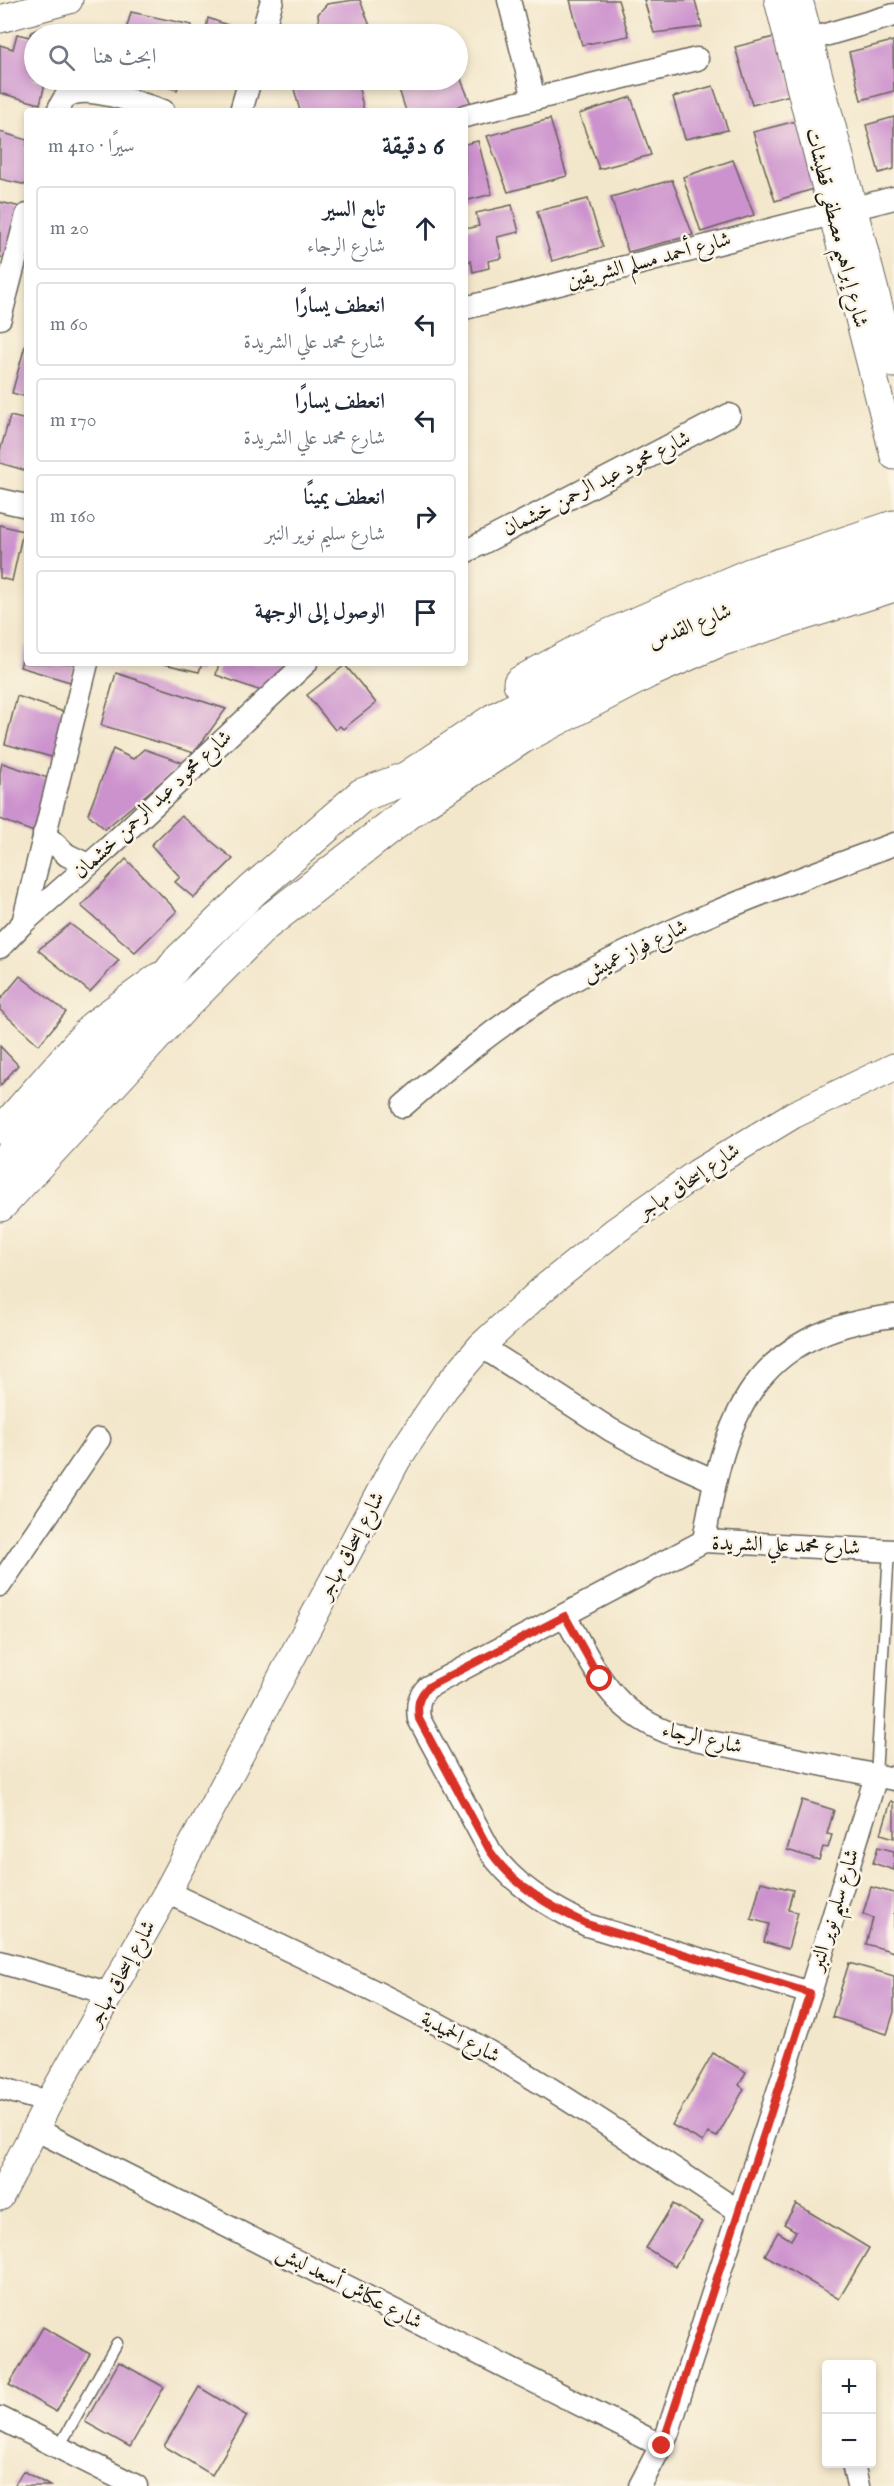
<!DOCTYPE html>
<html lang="ar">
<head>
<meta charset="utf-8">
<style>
  :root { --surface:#fff; --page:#f2f2f3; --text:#1f2937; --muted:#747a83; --line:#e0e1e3 }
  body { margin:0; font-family:"IM FELL English",Amiri,serif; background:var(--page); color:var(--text); direction:rtl }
  .controls { position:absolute; right:18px; bottom:18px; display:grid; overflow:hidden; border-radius:6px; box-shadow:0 3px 9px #0003 }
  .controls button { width:54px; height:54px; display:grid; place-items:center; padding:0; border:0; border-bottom:2px solid var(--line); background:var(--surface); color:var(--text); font:30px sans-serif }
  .stop { position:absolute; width:18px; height:18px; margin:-14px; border:4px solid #d93025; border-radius:50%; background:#fff }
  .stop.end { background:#d93025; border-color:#fff; box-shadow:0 2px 6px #0008 }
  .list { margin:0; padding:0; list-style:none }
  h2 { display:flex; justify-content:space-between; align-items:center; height:78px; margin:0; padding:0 24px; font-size:26px }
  h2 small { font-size:20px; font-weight:400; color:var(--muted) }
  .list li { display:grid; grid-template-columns:39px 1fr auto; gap:18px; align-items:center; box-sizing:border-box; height:84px; margin:0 12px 12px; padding:0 12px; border:2px solid var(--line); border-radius:6px }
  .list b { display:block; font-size:22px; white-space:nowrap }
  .list p { margin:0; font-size:20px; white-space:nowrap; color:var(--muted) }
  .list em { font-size:20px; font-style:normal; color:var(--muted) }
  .icon { flex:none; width:33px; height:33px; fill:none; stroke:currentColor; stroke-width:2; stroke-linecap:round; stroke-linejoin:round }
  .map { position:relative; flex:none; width:894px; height:2486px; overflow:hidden; direction:ltr }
  .search { position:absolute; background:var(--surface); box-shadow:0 3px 9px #0003; left:24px; top:24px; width:444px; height:66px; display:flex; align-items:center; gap:15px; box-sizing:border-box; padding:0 21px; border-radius:33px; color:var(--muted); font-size:22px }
  .panel { position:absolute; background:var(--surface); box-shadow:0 3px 9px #0003; left:24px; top:108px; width:444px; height:558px; border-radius:6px; direction:rtl }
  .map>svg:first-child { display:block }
</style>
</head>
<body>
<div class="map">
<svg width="894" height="2486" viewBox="0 0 894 2486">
  <rect width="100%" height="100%" fill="#fcf5e5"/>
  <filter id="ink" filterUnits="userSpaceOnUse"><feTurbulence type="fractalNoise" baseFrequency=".0167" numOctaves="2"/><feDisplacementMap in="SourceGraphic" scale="12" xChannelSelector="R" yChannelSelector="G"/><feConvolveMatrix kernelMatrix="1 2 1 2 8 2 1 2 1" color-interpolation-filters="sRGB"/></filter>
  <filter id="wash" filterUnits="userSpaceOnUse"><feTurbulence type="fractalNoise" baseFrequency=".008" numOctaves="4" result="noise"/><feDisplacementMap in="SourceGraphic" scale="24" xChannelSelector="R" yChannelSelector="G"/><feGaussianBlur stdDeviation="1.35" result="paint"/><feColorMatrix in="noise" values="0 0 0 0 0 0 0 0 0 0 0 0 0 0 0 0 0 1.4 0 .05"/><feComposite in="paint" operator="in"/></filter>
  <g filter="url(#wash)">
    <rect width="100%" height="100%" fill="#f3e7cb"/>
    <g id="blocks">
      <!-- building -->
      <g fill="#cc92ce">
        <polygon points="354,0 360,0 373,34 320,34 318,14 327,4"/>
        <polygon points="570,0 618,0 629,36 582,45"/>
        <polygon points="644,0 695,0 702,27 654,33"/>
        <polygon points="131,12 192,25 190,34 125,34"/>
        <polygon points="208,18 252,34 205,34"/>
        <polygon points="43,27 59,31 58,34 34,34 34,80 46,80 40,104 0,93 0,45 13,49 17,34 30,37 31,32"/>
        <polygon points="778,36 794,94 752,105 735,47"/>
        <polygon points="893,41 894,91 861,100 849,52"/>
        <polygon points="458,72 473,109 462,111 406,111 396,80 458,80"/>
        <polygon points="146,80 180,80 177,90"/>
        <polygon points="328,80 357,80 364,111 300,111 294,89"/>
        <polygon points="713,86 728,130 685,139 673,97"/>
        <polygon points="631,97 651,155 599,169 579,114"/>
        <polygon points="894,117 894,169 879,173 866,125"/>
        <polygon points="550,119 567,176 508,192 487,136"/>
        <polygon points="800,120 820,187 775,201 753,132"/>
        <polygon points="0,132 27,140 27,185 0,179"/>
        <polygon points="478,141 492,194 465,201 465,144"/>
        <polygon points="733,160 754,215 701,232 683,177"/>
        <polygon points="672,180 693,235 628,252 611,197"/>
        <polygon points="588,199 603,247 552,261 537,211"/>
        <polygon points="0,202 21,207 9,259 0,257"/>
        <polygon points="512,205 519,232 497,237 502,258 488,261 489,268 473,272 471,261 465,262 465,229 479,226 476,213"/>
        <polygon points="26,342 27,342 27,397 12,393"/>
        <polygon points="10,416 27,420 27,471 0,463 0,451"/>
        <polygon points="0,525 23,531 12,581 0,578"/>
        <polygon points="26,644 27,663 76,663 70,682 20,667"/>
        <polygon points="160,663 202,663 199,672"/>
        <polygon points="219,663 295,663 264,692 216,675"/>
        <polygon points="345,665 376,703 343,729 340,726 335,730 307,695"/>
        <polygon points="116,673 226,709 194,753 101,725"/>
        <polygon points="17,696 67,713 55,758 5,744"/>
        <polygon points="113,749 133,759 144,749 184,763 105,829 88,814"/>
        <polygon points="2,763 51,779 36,833 0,819 0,772"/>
        <polygon points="181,816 233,859 194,898 175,882 180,877 151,845"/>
        <polygon points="126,859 177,911 135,952 81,906"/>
        <polygon points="70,924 119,960 90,992 38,950"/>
        <polygon points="20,976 66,1012 39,1045 0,1010 0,1000"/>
        <polygon points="0,1046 18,1065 0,1086"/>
        <polygon points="802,1800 834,1810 827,1834 832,1835 828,1848 823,1847 819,1860 787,1850"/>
        <polygon points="891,1801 894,1802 894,1838 881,1834"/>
        <polygon points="878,1847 894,1851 894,1870 873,1863"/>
        <polygon points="761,1882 793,1890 788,1910 798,1912 788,1949 764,1942 769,1924 751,1919"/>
        <polygon points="871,1887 894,1893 894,1952 866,1944 873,1918 863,1914"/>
        <polygon points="849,1963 894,1976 894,2012 887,2034 832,2017"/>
        <polygon points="713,2053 746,2072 739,2085 744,2089 717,2137 708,2133 703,2142 672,2125"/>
        <polygon points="673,2204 702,2222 675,2266 646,2248"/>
        <polygon points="796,2204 869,2248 839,2299 765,2255 778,2232 791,2240 796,2231 784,2224"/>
        <polygon points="43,2327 90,2354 56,2412 9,2385"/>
        <polygon points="119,2362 164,2387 130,2447 85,2422"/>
        <polygon points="199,2387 247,2416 212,2475 164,2446"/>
        <polygon points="23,2471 50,2486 14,2486"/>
      </g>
    </g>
  </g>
  <g filter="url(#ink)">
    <use href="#blocks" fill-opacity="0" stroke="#676359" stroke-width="1.5"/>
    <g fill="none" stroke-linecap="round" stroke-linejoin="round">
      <defs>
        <g id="service">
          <polyline points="876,1776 889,1550"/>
          <polyline points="59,2447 117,2343"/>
        </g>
        <g id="minor">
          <polyline points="509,0 534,99"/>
          <polyline points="262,34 272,0"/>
          <polyline points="794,44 894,15"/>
          <path d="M58,111C60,107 62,101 65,98C83,81 141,104 163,111"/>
          <polyline points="241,111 250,80"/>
          <polyline points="465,116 697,59"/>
          <polyline points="465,308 894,198"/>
          <polyline points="0,318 27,215"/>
          <polyline points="0,500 27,506"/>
          <polyline points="465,552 729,415"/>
          <polyline points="44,834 67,855 88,865"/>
          <polyline points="23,923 87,663"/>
          <polyline points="0,947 23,923 108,848 306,663"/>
          <path d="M403,1106C450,1065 498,1025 551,993C659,929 777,887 894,844"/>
          <polyline points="481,1346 611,1430 659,1456 715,1481"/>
          <path d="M704,1541C724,1415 753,1332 894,1316"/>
          <polyline points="0,1585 99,1439"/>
          <path d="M565,1616C596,1671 611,1713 675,1735L894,1779"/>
          <path d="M167,1892C274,1944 385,1993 489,2052C574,2101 656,2157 738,2211"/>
          <polyline points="0,1962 111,1994"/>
          <path d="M810,1993L587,1925C549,1906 514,1886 490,1851L419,1719C417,1705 418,1697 428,1687L704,1541L894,1551"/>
          <polyline points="0,2088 49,2102"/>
          <polyline points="37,2130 662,2446"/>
          <polyline points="0,2418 136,2486"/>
          <polyline points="853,2464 858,2486"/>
          <polyline points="640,2486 668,2432 810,1993 876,1776"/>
        </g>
        <g id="tertiary">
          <polyline points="778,0 894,456"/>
          <polyline points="799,0 894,364"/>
          <polyline points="0,19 69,0"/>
          <polyline points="0,1130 92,1025 159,976"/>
          <polyline points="0,2197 49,2102 167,1892 397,1460 445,1388 481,1346 544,1288 615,1231 697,1173 793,1115 894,1067"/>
        </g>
        <g id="trunk">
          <polyline points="520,683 597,641 750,575 894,527"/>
          <polyline points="0,1168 100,1054 131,1023 179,961 253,890 362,795 407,778 494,720 654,640 710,617 781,591 894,556"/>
          <polyline points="0,1205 182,1007 264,925 421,803 522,737 647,672 722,639 894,585"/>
        </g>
      </defs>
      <!-- service casing -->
      <use href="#service" stroke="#676359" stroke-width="13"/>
      <!-- minor casing -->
      <use href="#minor" stroke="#676359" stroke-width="25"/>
      <!-- tertiary casing -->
      <use href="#tertiary" stroke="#676359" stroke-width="29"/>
      <!-- trunk casing -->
      <use href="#trunk" stroke="#676359" stroke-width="35"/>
      <!-- service -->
      <use href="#service" stroke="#fff" stroke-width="10"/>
      <!-- minor -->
      <use href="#minor" stroke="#fff" stroke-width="22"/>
      <!-- tertiary -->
      <use href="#tertiary" stroke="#fff" stroke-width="27"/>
      <!-- trunk -->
      <use href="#trunk" stroke="#fff" stroke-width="33"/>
    </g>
  </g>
  <g fill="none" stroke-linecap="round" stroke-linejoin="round" filter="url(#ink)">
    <!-- route -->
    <path stroke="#d93025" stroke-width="8" d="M600,1679L565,1616L428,1687C418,1697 417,1705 419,1719L490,1851C514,1886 549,1906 587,1924L810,1993L662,2446"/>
  </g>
  <g text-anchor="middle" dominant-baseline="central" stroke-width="5" stroke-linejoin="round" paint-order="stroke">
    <!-- street labels -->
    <g font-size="21" fill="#1c1c1c" stroke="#fcf5e5">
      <text transform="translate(836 228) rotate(76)">شارع إبراهيم مصطفى قطيشات</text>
      <text transform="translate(649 261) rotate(-15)">شارع أحمد مسلم الشريقين</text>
      <text transform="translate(597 484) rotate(-27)">شارع محمود عبد الرحمن خشمان</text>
      <text transform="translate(690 627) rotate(-22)">شارع القدس</text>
      <text transform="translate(153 805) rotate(-43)">شارع محمود عبد الرحمن خشمان</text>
      <text transform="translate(635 951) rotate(-26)">شارع فواز عميش</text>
      <text transform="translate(689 1182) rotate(-34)">شارع إسحاق مهاجر</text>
      <text transform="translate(352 1546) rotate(-62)">شارع إسحاق مهاجر</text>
      <text transform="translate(786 1546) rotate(2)">شارع محمد علي الشريدة</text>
      <text transform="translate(702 1739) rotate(13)">شارع الرجاء</text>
      <text transform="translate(835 1910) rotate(-73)">شارع سليم نوير النبر</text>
      <text transform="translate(122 1974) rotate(-61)">شارع إسحاق مهاجر</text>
      <text transform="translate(460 2038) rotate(28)">شارع الحميدية</text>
      <text transform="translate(349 2288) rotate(27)">شارع عكاش أسعد لبش</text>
    </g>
  </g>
</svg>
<div class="controls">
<button>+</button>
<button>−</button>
</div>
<div class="stop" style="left:600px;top:1679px"></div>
<div class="stop end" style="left:662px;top:2446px"></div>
<div class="search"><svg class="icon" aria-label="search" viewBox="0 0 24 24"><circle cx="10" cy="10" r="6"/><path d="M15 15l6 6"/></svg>ابحث هنا</div>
<section class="panel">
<h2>6 دقيقة<small>سيرًا · 410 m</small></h2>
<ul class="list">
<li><svg class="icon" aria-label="ahead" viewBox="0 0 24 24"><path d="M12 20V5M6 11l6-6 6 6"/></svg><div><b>تابع السير</b><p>شارع الرجاء</p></div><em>20 m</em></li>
<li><svg class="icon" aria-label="left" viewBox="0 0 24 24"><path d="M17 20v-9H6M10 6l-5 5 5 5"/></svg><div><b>انعطف يسارًا</b><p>شارع محمد علي الشريدة</p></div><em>60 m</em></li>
<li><svg class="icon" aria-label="left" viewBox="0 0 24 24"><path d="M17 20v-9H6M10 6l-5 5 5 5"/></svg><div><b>انعطف يسارًا</b><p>شارع محمد علي الشريدة</p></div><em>170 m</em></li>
<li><svg class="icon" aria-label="right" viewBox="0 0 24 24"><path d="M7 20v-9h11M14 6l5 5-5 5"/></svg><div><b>انعطف يمينًا</b><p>شارع سليم نوير النبر</p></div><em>160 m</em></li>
<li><svg class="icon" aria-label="arrive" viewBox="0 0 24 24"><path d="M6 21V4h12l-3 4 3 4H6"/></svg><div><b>الوصول إلى الوجهة</b></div></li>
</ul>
</section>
</div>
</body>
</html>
